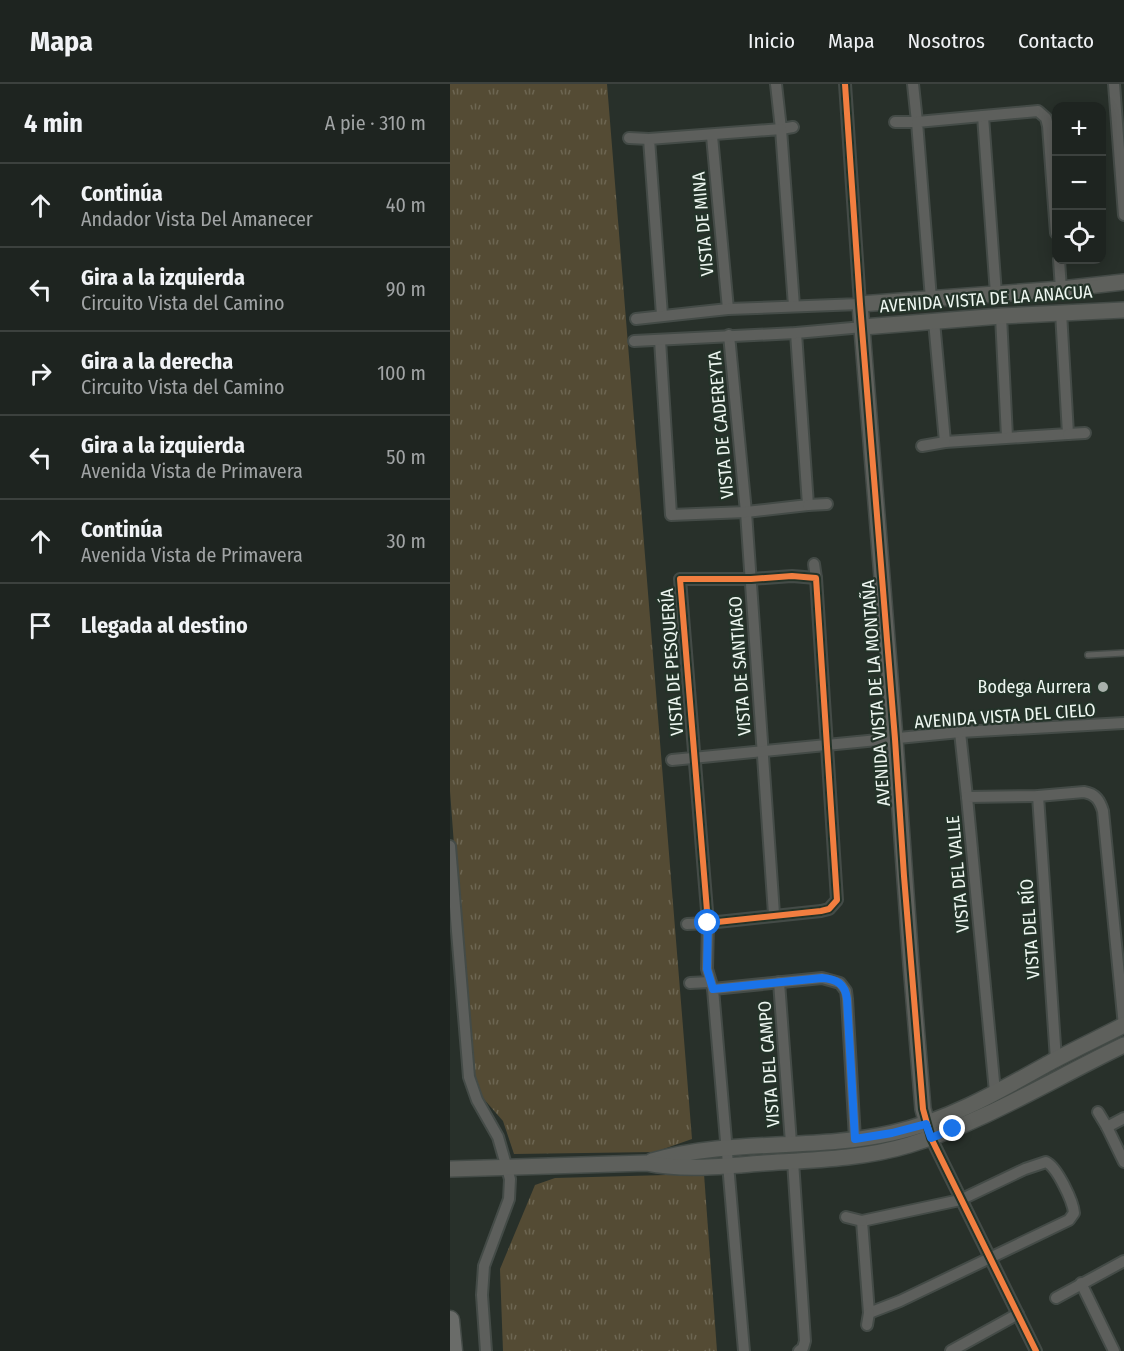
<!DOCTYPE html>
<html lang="es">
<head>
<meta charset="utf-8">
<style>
  :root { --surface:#1e2420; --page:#262c29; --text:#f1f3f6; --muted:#a1a4a5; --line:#3c413e }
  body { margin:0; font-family:"Fira Sans Condensed",sans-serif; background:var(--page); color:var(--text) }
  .controls { position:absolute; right:18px; top:18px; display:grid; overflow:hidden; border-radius:12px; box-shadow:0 3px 15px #0003 }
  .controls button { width:54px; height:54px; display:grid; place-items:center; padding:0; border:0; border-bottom:2px solid var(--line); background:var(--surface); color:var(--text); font:30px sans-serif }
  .stop { position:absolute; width:18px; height:18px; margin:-14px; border:4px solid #1a73e8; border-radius:50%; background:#fff }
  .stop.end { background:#1a73e8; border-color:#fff; box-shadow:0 2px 6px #0008 }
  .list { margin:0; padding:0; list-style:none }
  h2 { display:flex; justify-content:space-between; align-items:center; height:78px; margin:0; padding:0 24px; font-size:26px }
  h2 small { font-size:20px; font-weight:400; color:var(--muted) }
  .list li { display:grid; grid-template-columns:39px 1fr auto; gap:18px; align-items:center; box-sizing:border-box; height:84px; padding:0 24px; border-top:2px solid var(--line) }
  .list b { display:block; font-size:22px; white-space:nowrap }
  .list p { margin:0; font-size:20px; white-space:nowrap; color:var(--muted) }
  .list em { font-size:20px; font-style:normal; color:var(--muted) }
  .icon { flex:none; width:33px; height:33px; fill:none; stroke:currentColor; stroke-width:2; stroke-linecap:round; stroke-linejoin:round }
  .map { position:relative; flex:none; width:674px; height:1267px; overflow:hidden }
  header { display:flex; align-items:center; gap:36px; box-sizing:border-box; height:84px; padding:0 30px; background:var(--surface); border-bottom:2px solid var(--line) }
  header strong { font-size:28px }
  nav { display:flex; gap:33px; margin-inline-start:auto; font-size:21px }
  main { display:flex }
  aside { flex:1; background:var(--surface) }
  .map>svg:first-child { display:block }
</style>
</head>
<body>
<header>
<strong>Mapa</strong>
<nav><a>Inicio</a><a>Mapa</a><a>Nosotros</a><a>Contacto</a></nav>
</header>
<main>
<aside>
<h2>4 min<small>A pie · 310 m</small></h2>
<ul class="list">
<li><svg class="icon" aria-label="ahead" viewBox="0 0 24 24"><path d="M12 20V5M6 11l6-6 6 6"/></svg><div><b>Continúa</b><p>Andador Vista Del Amanecer</p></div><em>40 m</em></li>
<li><svg class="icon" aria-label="left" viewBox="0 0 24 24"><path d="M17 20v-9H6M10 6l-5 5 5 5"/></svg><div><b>Gira a la izquierda</b><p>Circuito Vista del Camino</p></div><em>90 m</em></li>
<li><svg class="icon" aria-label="right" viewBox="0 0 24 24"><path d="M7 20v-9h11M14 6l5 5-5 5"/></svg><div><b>Gira a la derecha</b><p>Circuito Vista del Camino</p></div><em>100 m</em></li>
<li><svg class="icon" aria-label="left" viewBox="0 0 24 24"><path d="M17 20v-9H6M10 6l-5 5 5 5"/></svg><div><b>Gira a la izquierda</b><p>Avenida Vista de Primavera</p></div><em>50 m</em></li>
<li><svg class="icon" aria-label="ahead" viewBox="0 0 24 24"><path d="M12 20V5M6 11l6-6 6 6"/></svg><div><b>Continúa</b><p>Avenida Vista de Primavera</p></div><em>30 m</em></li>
<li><svg class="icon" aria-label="arrive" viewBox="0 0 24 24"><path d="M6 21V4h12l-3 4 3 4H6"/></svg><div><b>Llegada al destino</b></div></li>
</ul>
</aside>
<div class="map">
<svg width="674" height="1267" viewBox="0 0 674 1267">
  <defs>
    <pattern id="grass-tufts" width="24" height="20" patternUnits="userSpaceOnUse" patternTransform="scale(1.5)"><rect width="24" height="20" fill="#544b34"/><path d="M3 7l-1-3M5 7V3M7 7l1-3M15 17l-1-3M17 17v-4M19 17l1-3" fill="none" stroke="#6d6652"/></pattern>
  </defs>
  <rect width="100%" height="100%" fill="#28302a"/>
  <!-- grass -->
  <g fill="url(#grass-tufts)">
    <polygon points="0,0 157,0 242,1055 205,1068 64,1070 53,1037 32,1013 21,990 0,707"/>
    <polygon points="254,1090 267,1267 53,1267 50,1185 85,1101 105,1094"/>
  </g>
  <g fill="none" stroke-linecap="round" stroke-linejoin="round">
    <defs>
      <polyline id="lane" points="638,571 674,569"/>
      <g id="street">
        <polyline points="326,0 331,45 343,43"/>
        <polyline points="664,0 674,131"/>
        <polyline points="533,32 546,210"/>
        <polyline points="445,38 467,38 463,0"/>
        <polyline points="262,52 278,225"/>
        <polyline points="179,54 199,55"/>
        <polyline points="609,176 611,205"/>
        <polyline points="481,215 467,38 588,27 596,34 598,42 606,149"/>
        <polyline points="212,231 199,55 331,45 344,222"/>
        <polyline points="551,232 557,353"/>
        <polyline points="186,235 278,225 410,220 395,0"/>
        <polyline points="484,237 495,358 618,350 611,228"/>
        <polyline points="279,251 296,428 324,830"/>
        <polyline points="210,256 221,431 296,428 358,421 346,249"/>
        <polyline points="184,257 346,249 413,243"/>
        <polyline points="618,350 635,349"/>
        <polyline points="472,362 495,358"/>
        <polyline points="358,421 377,420"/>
        <polyline points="364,480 366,494"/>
        <polygon points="342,492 366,494 387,816 379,825 371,827 258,839 230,495 301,495"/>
        <polyline points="510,648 517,713"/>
        <polyline points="222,676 510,648 674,639"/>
        <polyline points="588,712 606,976"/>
        <polyline points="0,762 19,993 27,1016 48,1053 60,1095 59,1115 34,1182 32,1211 36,1267"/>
        <polyline points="237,840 258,839 257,885 263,905"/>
        <polyline points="329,898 341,1059"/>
        <polyline points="240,899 260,898"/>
        <path d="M545,1008L517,713L588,712L634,708C646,710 650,717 653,727L674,942"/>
        <polyline points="648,1028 657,1043"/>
        <polyline points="674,1034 657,1043 674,1078"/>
        <polyline points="481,1054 586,1267"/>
        <polyline points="343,1077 355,1257 353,1264 349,1267"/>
        <path d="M596,1078C607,1083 623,1117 624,1129L619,1136L450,1217L419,1229L412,1137L510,1116L575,1085Z"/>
        <polyline points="396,1133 412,1137"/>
        <polyline points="631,1199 664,1267"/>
        <polyline points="606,1214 674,1177"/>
        <polyline points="417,1241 419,1229"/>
        <polyline points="294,1267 263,905 372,894 390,899 396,907 397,915 405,1055"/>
        <polyline points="501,1267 568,1230"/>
      </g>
      <g id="secondary">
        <polyline points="413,243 551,232 674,226"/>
        <polyline points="481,1054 473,1025 461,880 445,655 410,220 611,205 674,198"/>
        <path d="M202,1077C280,1054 364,1067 442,1049C498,1037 551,1006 601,978C625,965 649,954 674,941"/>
        <path d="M0,1085L196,1079C235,1087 275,1082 314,1079C362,1076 413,1075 459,1061C534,1038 603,995 674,961"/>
      </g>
      <polyline id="highway" points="0,1236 3,1267"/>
    </defs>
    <!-- lane casing -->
    <use href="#lane" stroke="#444b47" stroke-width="8"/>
    <!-- street casing -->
    <use href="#street" stroke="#444b47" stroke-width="14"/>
    <!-- secondary casing -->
    <use href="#secondary" stroke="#444b47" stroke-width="18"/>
    <!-- highway casing -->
    <use href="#highway" stroke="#444b47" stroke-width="21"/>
    <!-- lane -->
    <use href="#lane" stroke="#5d5f5c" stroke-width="5"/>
    <!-- street -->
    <use href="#street" stroke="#5d5f5c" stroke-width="10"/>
    <!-- secondary -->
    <use href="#secondary" stroke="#5e605c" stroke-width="15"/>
    <!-- highway -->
    <use href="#highway" stroke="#6a6c69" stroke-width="18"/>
    <defs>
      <g id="cycleway">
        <polyline points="395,0 410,220 445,655 454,792 473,1025 481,1054 586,1267"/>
        <polygon points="342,492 366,494 387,816 379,825 371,827 258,839 230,495 301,495"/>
      </g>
    </defs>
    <!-- cycleway casing -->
    <use href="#cycleway" stroke="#243329" stroke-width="10"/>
    <!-- cycleway -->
    <use href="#cycleway" stroke="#f27e40" stroke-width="6"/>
  </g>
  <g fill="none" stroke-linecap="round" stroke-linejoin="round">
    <!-- route -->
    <path stroke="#1a73e8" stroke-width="8" d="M258,839L257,885L263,905L372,894C387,895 395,900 397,915L405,1055L442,1049L476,1040L481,1054L503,1045"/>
  </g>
  <!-- markers -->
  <circle fill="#a8b1ab" stroke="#243329" stroke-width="2" cx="653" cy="603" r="6"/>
  <g text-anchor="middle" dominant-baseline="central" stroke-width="4.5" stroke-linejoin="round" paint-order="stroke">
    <!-- street labels -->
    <g font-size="18" fill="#edf6f0" stroke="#243329">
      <text transform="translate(253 140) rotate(-95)">VISTA DE MINA</text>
      <text transform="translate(536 215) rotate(-4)">AVENIDA VISTA DE LA ANACUA</text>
      <text transform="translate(271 341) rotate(-95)">VISTA DE CADEREYTA</text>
      <text transform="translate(222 578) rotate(-94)">VISTA DE PESQUERÍA</text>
      <text transform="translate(290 582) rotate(-94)">VISTA DE SANTIAGO</text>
      <text transform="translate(426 609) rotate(-94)">AVENIDA VISTA DE LA MONTAÑA</text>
      <text transform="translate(555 632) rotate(-4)">AVENIDA VISTA DEL CIELO</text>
      <text transform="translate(508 790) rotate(-95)">VISTA DEL VALLE</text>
      <text transform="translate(580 845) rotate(-94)">VISTA DEL RÍO</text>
      <text transform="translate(319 980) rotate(-94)">VISTA DEL CAMPO</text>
    </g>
    <!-- poi labels -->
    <g font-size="18" fill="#edf6f0" stroke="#243329" text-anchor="end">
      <text x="641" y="603">Bodega Aurrera</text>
    </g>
  </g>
</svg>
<div class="controls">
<button>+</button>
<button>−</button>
<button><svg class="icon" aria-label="locate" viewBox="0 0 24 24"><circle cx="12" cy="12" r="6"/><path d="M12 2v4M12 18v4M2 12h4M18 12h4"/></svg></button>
</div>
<div class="stop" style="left:258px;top:839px"></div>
<div class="stop end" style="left:503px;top:1045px"></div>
</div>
</main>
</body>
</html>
